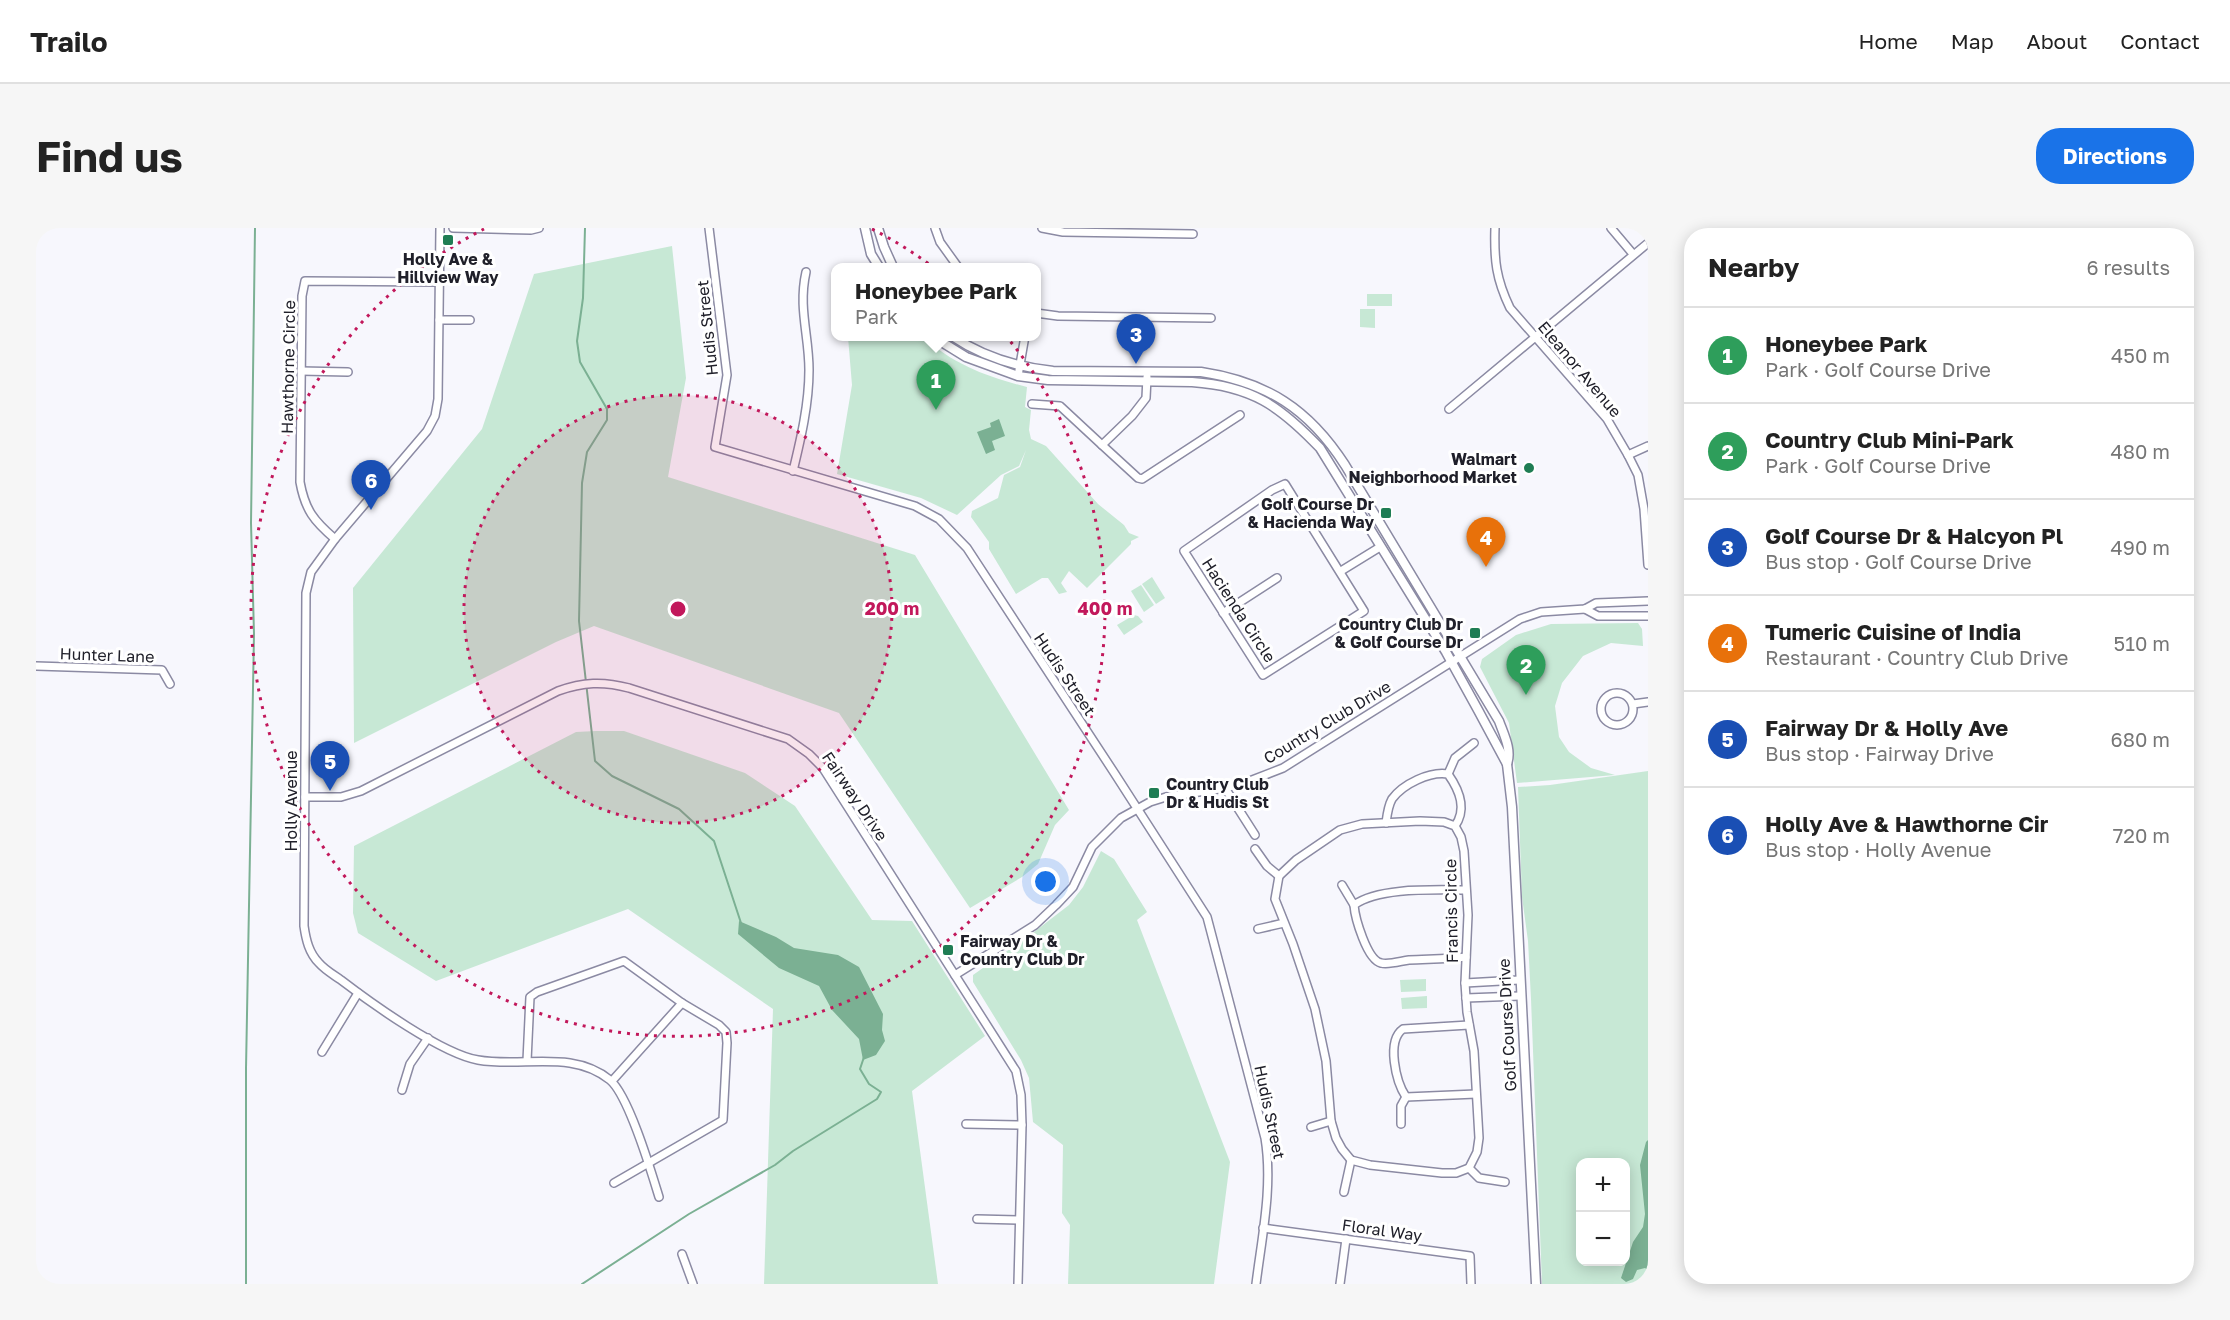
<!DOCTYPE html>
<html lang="en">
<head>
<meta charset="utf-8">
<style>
  :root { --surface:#fff; --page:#f6f6f6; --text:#222; --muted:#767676; --line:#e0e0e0; --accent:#1a73e8 }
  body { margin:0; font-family:"Golos Text",sans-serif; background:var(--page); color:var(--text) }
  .controls { position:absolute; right:18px; bottom:18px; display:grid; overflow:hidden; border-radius:12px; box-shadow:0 3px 15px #0003 }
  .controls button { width:54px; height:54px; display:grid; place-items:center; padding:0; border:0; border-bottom:2px solid var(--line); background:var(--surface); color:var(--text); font:30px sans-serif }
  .you { position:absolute; left:1010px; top:654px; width:21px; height:21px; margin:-15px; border:4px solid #fff; border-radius:50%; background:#1a73e8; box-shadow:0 0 0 9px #1a73e833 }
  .badge { display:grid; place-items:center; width:39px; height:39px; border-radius:50%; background:var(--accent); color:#fff; font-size:20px; font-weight:700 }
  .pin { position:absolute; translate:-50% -50px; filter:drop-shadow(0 2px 3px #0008) }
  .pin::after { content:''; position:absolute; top:32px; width:21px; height:18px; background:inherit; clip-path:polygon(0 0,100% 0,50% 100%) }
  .popup { position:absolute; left:795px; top:35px; width:210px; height:78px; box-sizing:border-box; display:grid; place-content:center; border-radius:12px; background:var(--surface); filter:drop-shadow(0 2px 4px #0005); font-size:20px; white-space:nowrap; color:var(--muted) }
  .popup b { font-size:22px; color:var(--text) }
  .popup::after { content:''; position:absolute; left:50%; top:100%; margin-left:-12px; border:12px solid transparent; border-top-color:var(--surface) }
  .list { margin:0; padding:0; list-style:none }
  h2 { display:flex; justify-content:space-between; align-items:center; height:78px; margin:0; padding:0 24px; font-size:26px }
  h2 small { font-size:20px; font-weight:400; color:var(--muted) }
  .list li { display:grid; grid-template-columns:39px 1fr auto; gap:18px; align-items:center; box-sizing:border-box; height:96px; padding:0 24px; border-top:2px solid var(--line) }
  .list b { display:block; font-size:22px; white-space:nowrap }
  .list p { margin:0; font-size:20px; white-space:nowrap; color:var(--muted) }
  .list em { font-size:20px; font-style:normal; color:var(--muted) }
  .map { position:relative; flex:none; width:1612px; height:1056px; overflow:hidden; border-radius:24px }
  header { display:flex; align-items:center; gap:36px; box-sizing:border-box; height:84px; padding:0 30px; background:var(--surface); border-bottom:2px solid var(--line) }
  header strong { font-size:28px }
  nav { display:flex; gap:33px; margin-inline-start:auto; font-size:21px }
  .intro { display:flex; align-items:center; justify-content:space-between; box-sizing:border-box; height:144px; padding:0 36px }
  h1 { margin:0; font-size:42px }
  .button { padding:15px 27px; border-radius:24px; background:var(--accent); color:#fff; font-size:21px; font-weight:700 }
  main { display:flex; gap:36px; padding:0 36px }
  aside { flex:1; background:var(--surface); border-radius:24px; box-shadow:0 3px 15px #0003 }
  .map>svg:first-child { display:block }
</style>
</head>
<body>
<header>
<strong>Trailo</strong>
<nav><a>Home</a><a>Map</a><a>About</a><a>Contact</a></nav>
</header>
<div class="intro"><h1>Find us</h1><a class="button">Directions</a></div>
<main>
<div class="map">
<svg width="1612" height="1056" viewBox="0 0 1612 1056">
  <rect width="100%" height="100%" fill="#f7f7fd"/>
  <!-- green -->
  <g fill="#c7e8d5" fill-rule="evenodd">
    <polygon points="636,18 650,150 632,249 879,327 1033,582 1019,597 1002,636 986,649 934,680 803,485 558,398 520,414 318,515 317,360 446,201 498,46"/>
    <rect x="1331" y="66" width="25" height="12"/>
    <polygon points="1324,81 1339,81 1339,100 1324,99"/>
    <path d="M812,109H887C917,136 951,149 991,159L989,179L995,182L993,202L995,211L1010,218L1062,276L1088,297L1093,305L1103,309L1095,313V316L1051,360L1033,343L1025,355L1031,364L1023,366L1012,350H1006L980,366L953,321V314L935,289L936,283L962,270L968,247L984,239L990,222L983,238L965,247L921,287L885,270L801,246L816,157Z"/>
    <polygon points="1116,349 1129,370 1120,376 1106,356"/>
    <polygon points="1105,357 1118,377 1108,384 1095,363"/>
    <polygon points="1098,387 1102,388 1107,394 1088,407 1081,397"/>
    <polygon points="1602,395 1606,401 1607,418 1575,415 1547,428 1526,455 1519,478 1523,509 1533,524 1555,540 1579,547 1481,555 1473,495 1444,439 1446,431 1480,407 1515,396"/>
    <polygon points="560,503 588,503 709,545 759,578 836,692 876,693 949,808 876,863 902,1056 728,1056 737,781 592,681 400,753 322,705 317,685 318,618 540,504"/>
    <path d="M1612,543V1056H1506L1495,771L1492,713L1486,669L1482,559L1514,557ZM1544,934H1590V1034H1544Z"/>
    <polygon points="1065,623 1078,631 1111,684 1101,692 1194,934 1178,1056 1032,1056 1034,997 1026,985 1027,917 997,894 993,850 985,832 937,754 937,747 998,704 1033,677 1047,659"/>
    <polygon points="1390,751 1390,763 1365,764 1364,752"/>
    <polygon points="1391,768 1391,780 1366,781 1365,770"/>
  </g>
  <!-- water -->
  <g fill="#7bb093">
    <polygon points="963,191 969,208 956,213 959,222 950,226 941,204 955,199 954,195"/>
    <polygon points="703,693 740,709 758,720 802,727 823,739 847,786 846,802 849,813 840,827 827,832 823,811 796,782 783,758 743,740 702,706"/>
    <polygon points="1612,912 1612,1042 1609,1040 1601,1042 1597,1051 1590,1054 1585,1050 1597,1014 1607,999 1609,986 1604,937 1610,914"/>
  </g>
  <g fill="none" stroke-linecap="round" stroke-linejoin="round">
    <!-- stream -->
    <g stroke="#7bb093" stroke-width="2">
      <polyline points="549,0 547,70 541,113 544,134 571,181 571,192 551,224 546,255 543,393 559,533 576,548 643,581 678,613 705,695"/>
      <polyline points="210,1056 210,841 218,406 215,295 219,0"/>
      <polyline points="546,1056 653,986 739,937 757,923 841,871 845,864 833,856 824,841 828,829"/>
    </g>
    <defs>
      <g id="minor">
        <path d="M404,0L402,171L399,188L391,203L299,311L275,344L270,365L268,698C270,712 273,725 283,735C289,742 298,747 305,752C335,775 406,826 442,832C486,840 536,821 574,852C593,868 615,943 623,969"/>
        <polyline points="417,0 495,2 503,0"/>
        <path d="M673,0L691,147L679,219L879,278L903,291L931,320L1079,546L1171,689L1229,910C1237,958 1226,1008 1220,1056"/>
        <polyline points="899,0 904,14 922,39"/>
        <polyline points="1006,0 1027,4 1157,6"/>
        <path d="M1459,0C1458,32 1460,51 1474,80L1571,191L1592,227L1602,247L1608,281L1612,337"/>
        <polyline points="1575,0 1597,26"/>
        <polyline points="1000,85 1022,88 1175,90"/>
        <polyline points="403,92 434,92"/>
        <polyline points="265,143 312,144"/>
        <polyline points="982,148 989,108"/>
        <polyline points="996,176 1024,178 1066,217 1096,188 1110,170 1111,149"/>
        <polyline points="1413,181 1612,15"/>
        <polyline points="1066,217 1102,250 1106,251 1204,187"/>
        <polyline points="1592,227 1612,218"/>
        <path d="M757,243C765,210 773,176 773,142C773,107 762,80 770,44"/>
        <polygon points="1249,256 1328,383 1227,447 1148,323 1236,262"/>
        <path d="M299,311C278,293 269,282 264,254L266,68L269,53L404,54"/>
        <polyline points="1305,343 1344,319"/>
        <polyline points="1549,381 1562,388 1612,388"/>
        <polyline points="1187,385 1241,350"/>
        <polyline points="0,438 126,442 134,456"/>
        <circle cx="1581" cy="481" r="16"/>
        <polyline points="1597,476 1612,474"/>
        <polyline points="1412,546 1419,530 1438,515"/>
        <polyline points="1189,560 1219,607"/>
        <path d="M269,569H305L325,563L522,463C547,454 567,453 593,460L752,511L773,526L787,540L980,843L985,867L986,897L982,1056"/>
        <polygon points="1384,593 1408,594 1419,598 1425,609 1428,623 1432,687 1429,755 1431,784 1438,823 1443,910 1441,924 1433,940 1420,945 1406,945 1334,937 1315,932 1306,921 1300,910 1295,893 1290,833 1279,781 1257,716 1239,671 1243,648 1260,632 1304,602 1326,596"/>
        <path d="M1350,595C1351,587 1352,578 1356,571C1367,556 1394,543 1412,546C1424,563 1431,581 1419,598"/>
        <polyline points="1219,621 1231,638 1243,648"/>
        <polyline points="1306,657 1318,677"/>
        <path d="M1429,662C1398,662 1343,659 1318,677C1319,690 1331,732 1345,735C1353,737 1365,733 1373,732C1392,731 1411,731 1430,729"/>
        <polyline points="1222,701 1248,695"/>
        <polyline points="919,747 999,697 1020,677 1037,659 1056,619 1085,590 1114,574 1130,569 1189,560 1211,554 1247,540 1484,391 1505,384 1549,381 1560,375 1612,373"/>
        <polyline points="1429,755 1483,752"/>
        <polyline points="1430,770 1484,768"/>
        <polyline points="286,824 322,765"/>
        <polyline points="491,833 494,769 501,764 588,733 646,775 683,797 690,804 691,815 687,892 578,955"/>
        <polyline points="576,853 646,775"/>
        <polyline points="366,862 374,836 392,810"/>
        <path d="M1370,869C1360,854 1350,813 1367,801L1433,797"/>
        <polyline points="1370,869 1440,866"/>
        <polyline points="930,896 986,897"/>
        <polyline points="1365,896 1365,878 1370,869"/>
        <polyline points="1275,899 1295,893"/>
        <polyline points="1433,940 1443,950 1469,954"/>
        <polyline points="1308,964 1315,932"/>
        <polyline points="941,991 983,992"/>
        <polyline points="1227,1000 1434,1028 1435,1056"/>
        <polyline points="646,1026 657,1056"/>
        <polyline points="1304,1056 1310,1011"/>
      </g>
      <g id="tertiary">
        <polyline points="829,0 835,26 843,39"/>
        <polyline points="842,0 848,19 857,39"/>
        <path d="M896,108L930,129L982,148L1012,152L1156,154C1216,158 1244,178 1284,220L1410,424L1442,482L1471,536L1476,579L1500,1056"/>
        <path d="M916,108C947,129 981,139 1017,143L1165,144C1231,154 1273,181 1309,237L1463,493C1468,507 1476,522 1471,536"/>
      </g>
    </defs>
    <!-- minor casing -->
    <use href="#minor" stroke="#8b8aa3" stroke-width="10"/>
    <!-- tertiary casing -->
    <use href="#tertiary" stroke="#8b8aa3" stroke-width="11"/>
    <!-- minor -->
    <use href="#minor" stroke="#fff" stroke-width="7"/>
    <!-- tertiary -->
    <use href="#tertiary" stroke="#fff" stroke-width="8"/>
  </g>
  <!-- distance rings -->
  <circle cx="642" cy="381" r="214" fill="#c2185b" fill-opacity=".12"/>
  <g fill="none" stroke="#c2185b" stroke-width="3" stroke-dasharray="3 6">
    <circle cx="642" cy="381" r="214"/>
    <path d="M836 1A427 427 0 1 1 448 1"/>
  </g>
  <!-- markers -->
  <g fill="#1f7d54" stroke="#fff" stroke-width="2">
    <rect x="406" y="6" width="12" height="12" rx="3"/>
    <circle cx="1493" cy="240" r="6"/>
    <rect x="1344" y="279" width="12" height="12" rx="3"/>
    <rect x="1433" y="399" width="12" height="12" rx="3"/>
    <rect x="1112" y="559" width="12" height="12" rx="3"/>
    <rect x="906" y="716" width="12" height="12" rx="3"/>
  </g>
  <g text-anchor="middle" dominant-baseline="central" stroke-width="6" stroke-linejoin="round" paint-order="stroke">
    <!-- poi labels -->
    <g font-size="16" font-weight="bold" fill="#20202a" stroke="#fff" text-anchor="end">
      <text x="412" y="31" text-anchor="middle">Holly Ave &amp;<tspan x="412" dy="18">Hillview Way</tspan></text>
      <text x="1481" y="231">Walmart<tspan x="1481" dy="18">Neighborhood Market</tspan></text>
      <text x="1338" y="276">Golf Course Dr<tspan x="1338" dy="18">&amp; Hacienda Way</tspan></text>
      <text x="1427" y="396">Country Club Dr<tspan x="1427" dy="18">&amp; Golf Course Dr</tspan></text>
      <text x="1130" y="556" text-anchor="start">Country Club<tspan x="1130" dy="18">Dr &amp; Hudis St</tspan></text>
      <text x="924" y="713" text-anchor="start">Fairway Dr &amp;<tspan x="924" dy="18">Country Club Dr</tspan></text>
    </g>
    <!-- street labels -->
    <g font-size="16" fill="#20202a" stroke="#fff">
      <text transform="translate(671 100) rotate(-96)">Hudis Street</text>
      <text transform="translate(252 139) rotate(-89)">Hawthorne Circle</text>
      <text transform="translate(1544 141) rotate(50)">Eleanor Avenue</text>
      <text transform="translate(1203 382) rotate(57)">Hacienda Circle</text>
      <text transform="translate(71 427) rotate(2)">Hunter Lane</text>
      <text transform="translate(1029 446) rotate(56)">Hudis Street</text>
      <text transform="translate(1291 494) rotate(-31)">Country Club Drive</text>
      <text transform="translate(819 568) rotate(56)">Fairway Drive</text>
      <text transform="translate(255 573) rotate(-90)">Holly Avenue</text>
      <text transform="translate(1415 683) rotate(-91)">Francis Circle</text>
      <text transform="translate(1471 797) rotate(-93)">Golf Course Drive</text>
      <text transform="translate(1234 884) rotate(78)">Hudis Street</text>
      <text transform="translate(1346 1002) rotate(8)">Floral Way</text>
    </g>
  </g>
  <circle cx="642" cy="381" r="9" fill="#c2185b" stroke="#fff" stroke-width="3"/>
  <g font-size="18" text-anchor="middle" font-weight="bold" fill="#c2185b" stroke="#fff" stroke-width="6" stroke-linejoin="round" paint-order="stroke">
    <text x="856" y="387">200 m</text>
    <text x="1069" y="387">400 m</text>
  </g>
</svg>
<div class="controls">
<button>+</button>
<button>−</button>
</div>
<div class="you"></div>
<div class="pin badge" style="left:900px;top:182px;background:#2e9e5b">1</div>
<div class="popup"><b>Honeybee Park</b>Park</div>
<div class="pin badge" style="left:1490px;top:467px;background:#2e9e5b">2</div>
<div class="pin badge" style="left:1100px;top:136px;background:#1a4fb4">3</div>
<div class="pin badge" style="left:1450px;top:339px;background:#e8710a">4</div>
<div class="pin badge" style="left:294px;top:563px;background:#1a4fb4">5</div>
<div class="pin badge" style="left:335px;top:282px;background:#1a4fb4">6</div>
</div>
<aside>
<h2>Nearby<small>6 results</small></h2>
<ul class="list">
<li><span class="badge" style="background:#2e9e5b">1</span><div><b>Honeybee Park</b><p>Park · Golf Course Drive</p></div><em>450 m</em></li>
<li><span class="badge" style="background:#2e9e5b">2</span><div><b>Country Club Mini-Park</b><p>Park · Golf Course Drive</p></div><em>480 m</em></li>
<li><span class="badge" style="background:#1a4fb4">3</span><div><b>Golf Course Dr &amp; Halcyon Pl</b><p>Bus stop · Golf Course Drive</p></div><em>490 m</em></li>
<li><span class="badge" style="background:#e8710a">4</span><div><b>Tumeric Cuisine of India</b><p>Restaurant · Country Club Drive</p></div><em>510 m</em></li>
<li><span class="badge" style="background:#1a4fb4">5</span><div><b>Fairway Dr &amp; Holly Ave</b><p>Bus stop · Fairway Drive</p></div><em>680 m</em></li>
<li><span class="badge" style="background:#1a4fb4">6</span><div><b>Holly Ave &amp; Hawthorne Cir</b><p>Bus stop · Holly Avenue</p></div><em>720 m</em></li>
</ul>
</aside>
</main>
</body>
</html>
